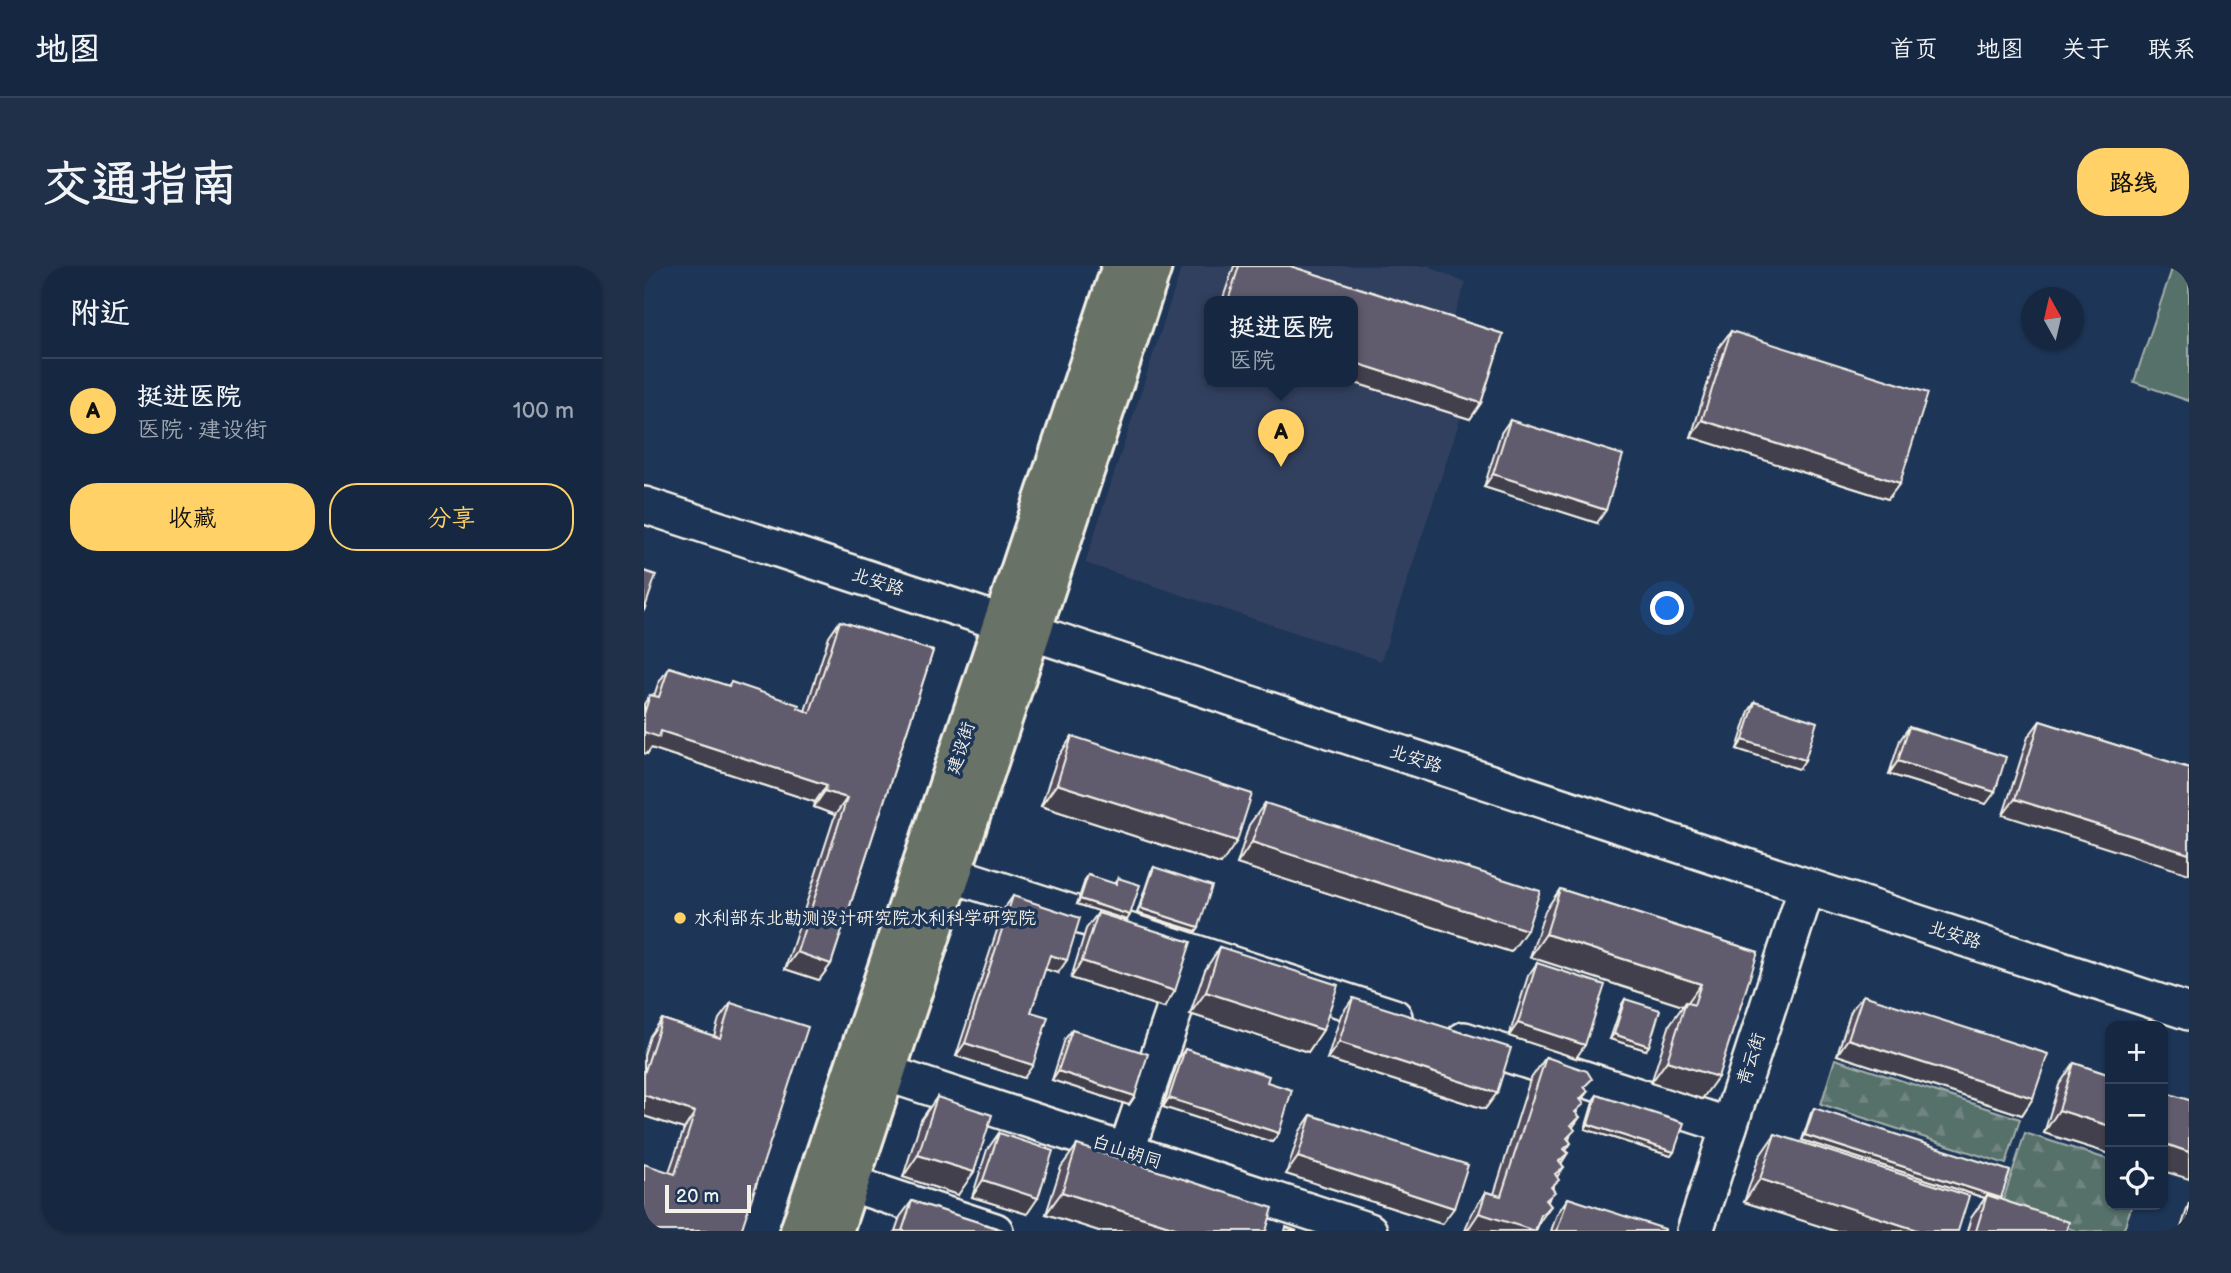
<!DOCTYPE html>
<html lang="zh">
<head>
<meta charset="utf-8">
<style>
  :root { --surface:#162841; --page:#1f3048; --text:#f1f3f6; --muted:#9ea6b1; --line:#35445a; --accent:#ffd166 }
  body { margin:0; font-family:"Balsamiq Sans","LXGW WenKai TC",sans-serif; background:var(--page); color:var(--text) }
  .controls { position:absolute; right:21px; bottom:21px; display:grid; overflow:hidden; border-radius:14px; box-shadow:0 2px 5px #0004 }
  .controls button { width:63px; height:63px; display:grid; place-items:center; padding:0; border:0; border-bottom:2px solid var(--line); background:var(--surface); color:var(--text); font:35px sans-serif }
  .compass { position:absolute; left:1377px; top:21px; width:63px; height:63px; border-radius:50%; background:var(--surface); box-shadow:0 2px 5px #0004; rotate:352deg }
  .scale { position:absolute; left:21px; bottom:18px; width:86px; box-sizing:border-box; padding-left:7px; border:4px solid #f4f1e8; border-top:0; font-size:19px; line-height:24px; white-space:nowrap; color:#f4f1e8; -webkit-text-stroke:5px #1d3557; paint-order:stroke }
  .you { position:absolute; left:1024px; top:343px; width:24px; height:24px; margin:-18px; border:5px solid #fff; border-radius:50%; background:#1a73e8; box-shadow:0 0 0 10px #1a73e833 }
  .badge { display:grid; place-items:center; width:46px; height:46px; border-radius:50%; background:var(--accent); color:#111; font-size:23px; font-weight:700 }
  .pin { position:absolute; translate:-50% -58px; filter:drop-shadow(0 2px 4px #0008) }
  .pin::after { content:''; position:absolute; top:37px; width:24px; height:21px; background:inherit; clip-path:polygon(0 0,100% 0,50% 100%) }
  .popup { position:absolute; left:560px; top:30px; width:154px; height:91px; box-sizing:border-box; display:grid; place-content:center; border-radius:14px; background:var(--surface); filter:drop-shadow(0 2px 5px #0005); font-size:23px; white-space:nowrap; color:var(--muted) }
  .popup b { font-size:26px; color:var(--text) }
  .popup::after { content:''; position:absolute; left:50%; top:100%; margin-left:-14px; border:14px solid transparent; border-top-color:var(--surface) }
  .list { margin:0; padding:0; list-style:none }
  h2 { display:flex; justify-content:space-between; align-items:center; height:91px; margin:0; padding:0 28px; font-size:30px }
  h2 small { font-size:23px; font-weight:400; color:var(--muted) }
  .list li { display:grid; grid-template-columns:46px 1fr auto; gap:21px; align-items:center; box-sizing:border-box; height:105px; padding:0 28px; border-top:2px solid var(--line) }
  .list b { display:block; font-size:26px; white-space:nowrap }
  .list p { margin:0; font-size:23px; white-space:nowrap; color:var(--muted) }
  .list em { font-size:23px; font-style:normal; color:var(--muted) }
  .actions { display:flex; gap:14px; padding:21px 28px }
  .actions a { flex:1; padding:16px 0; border:2px solid var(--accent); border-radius:28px; text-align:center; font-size:24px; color:var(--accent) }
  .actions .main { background:var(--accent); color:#111 }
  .icon { flex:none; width:38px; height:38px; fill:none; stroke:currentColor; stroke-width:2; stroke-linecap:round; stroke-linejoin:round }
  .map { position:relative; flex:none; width:1545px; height:965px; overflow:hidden; border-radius:28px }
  header { display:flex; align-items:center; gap:42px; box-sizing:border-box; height:98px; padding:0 35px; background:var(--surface); border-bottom:2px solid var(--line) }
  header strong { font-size:33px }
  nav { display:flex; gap:38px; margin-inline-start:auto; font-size:24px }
  .intro { display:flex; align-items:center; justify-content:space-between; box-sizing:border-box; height:168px; padding:0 42px }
  h1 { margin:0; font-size:49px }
  .button { padding:18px 32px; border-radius:28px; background:var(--accent); color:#111; font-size:24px; font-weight:700 }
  main { display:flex; gap:42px; padding:0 42px }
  aside { flex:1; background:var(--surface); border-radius:28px; box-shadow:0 2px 5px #0004 }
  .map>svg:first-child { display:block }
</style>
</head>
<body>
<header>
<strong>地图</strong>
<nav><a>首页</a><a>地图</a><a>关于</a><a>联系</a></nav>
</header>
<div class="intro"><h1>交通指南</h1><a class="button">路线</a></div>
<main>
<aside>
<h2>附近<small></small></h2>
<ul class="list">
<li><span class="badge">A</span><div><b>挺进医院</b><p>医院 · 建设街</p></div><em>100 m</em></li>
</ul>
<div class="actions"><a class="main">收藏</a><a>分享</a></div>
</aside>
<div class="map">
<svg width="1545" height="965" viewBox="0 0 1545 965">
  <defs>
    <pattern id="forest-firs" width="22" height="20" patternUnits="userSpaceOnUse" patternTransform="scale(1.75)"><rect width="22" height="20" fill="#566f6b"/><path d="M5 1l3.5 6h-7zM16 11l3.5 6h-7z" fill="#6f8480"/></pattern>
  </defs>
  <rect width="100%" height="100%" fill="#1d3557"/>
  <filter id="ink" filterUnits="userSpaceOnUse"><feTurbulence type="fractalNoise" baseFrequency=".0143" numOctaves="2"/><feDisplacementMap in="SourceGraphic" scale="14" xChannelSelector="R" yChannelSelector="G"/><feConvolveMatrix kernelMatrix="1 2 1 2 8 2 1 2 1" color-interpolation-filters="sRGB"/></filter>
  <g filter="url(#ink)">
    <!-- built -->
    <path fill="#31405e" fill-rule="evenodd" d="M538,0H784L822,17L794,93L832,105L737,395L441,297ZM565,35H709V115H565Z"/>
    <!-- green -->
    <polygon fill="#566f6b" stroke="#a5b0aa" stroke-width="2" points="1529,0 1545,0 1545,135 1490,116"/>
    <!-- forest -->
    <g fill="url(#forest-firs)" stroke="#a5b0aa" stroke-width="2">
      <polygon points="1191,793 1376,853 1362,898 1177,838"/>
      <polygon points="1381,867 1466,894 1466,939 1488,939 1479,965 1433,965 1357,941"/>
    </g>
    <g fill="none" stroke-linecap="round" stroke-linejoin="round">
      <defs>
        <g id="minor">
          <polyline points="0,239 1545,746"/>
          <polyline points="307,608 750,751"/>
          <polyline points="820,774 1085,860"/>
          <polyline points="242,807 725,965"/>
          <polyline points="482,886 550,687"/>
          <polyline points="205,917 351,965"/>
          <polyline points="1051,965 1163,621"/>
        </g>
        <g id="major">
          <polyline points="156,965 478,0"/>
          <polyline points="189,965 508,0"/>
        </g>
      </defs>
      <!-- minor casing -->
      <use href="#minor" stroke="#f4f1e8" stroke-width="40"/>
      <!-- major casing -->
      <use href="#major" stroke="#f4f1e8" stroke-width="44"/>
      <!-- minor -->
      <use href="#minor" stroke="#1d3557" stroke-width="35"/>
      <!-- major -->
      <use href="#major" stroke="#697266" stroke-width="38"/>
    </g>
    <!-- wall -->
    <g fill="#534e5f" stroke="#f4f1e8" stroke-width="2">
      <polygon points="590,0 646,0 859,68 837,137 826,153 705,115 709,115 709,35 578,35"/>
      <polygon points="1087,65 1256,217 1244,233 1047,171 1075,81"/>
      <polygon points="866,154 953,257 840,221 857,167"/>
      <polygon points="196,355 289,385 187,698 175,714 141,703 191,549 170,541 171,536 7,482 3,488 0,487 0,438 6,429 10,430 14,418 25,401 84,420 87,416 161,445 185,371"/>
      <polygon points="1111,436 1155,503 1093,483 1105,445"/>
      <polygon points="1396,455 1545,502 1359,549 1384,471"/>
      <polygon points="1265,461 1342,538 1245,508 1256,474"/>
      <polygon points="428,470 577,598 397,540 413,493"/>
      <polygon points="621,537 867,686 593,598 605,559"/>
      <polygon points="510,601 555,661 552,665 493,647 507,605"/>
      <polygon points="444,609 470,618 474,612 483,654 433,638 441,614"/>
      <polygon points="916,623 1114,686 1058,833 1007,817 1026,758 1039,740 886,691 901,645"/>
      <polygon points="369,630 414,707 401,703 387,746 380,812 312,790 360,643"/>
      <polygon points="454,647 520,742 427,712 442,663"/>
      <polygon points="576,681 679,764 664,786 546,748 561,704"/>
      <polygon points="893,697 932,792 865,770 884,710"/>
      <polygon points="1219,729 1389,832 1378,849 1193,789 1207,745"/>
      <polygon points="709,732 853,827 841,843 683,793 697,749"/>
      <polygon points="981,733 1002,784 966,773 978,738"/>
      <polygon points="87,737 97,965 25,906 40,863 0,850 0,789 6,770 18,753 70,770 75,753"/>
      <polygon points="428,764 491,830 485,839 408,814 421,773"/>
      <polygon points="541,783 623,816 635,867 628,876 519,841 535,792"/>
      <polygon points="902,791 944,825 937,835 933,848 936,851 929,861 925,874 927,877 922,885 924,887 917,898 920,901 913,911 904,936 892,965 821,965 827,948 842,926 850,928 886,814"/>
      <polygon points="1430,797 1466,809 1466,888 1400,867 1415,819"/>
      <polygon points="953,829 1027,890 941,863 950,833"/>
      <polygon points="293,831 314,929 259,911 277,854"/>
      <polygon points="1170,842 1357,932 1356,934 1422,965 1323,965 1327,952 1341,932 1158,874 1167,847"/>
      <polygon points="667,849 798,958 642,908 656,865"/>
      <polygon points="355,867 383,948 328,931 343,884"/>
      <polygon points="1131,868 1314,965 1191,965 1100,936 1115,891"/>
      <polygon points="433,879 622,965 455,965 402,948 417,901"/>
      <polygon points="924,932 1021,965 907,965 913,948"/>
      <polygon points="268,935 362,965 251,965 256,951"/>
      <polygon points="1545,937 1545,965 1536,965"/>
    </g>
    <!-- shaded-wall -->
    <g fill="#43404d" stroke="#f4f1e8" stroke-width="2">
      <polygon points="709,96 837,137 826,153 705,115 709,115"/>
      <polygon points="1058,154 1256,217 1244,233 1047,171"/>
      <polygon points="849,208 962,244 953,257 840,221"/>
      <polygon points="17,465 183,519 171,536 7,482 3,488 0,487 0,466"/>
      <polygon points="1099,474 1161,494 1155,503 1093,483"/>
      <polygon points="1254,495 1351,526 1342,538 1245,508"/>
      <polygon points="413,518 593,575 577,598 397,540"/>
      <polygon points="181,525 203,532 191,549 170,541"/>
      <polygon points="1371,533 1545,588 1545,608 1359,549"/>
      <polygon points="608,576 883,664 867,686 593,598"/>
      <polygon points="436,633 486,649 483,654 433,638"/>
      <polygon points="496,642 555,661 552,665 493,647"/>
      <polygon points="902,668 1057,718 1041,740 1042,736 1039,740 886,691"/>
      <polygon points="153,686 187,698 175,714 141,703"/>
      <polygon points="406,689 423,694 414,707 397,702"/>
      <polygon points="438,695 531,725 520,742 427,712"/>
      <polygon points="562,726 679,764 664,786 546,748"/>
      <polygon points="874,757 941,779 932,792 865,770"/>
      <polygon points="970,768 1005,780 1002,784 966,773"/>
      <polygon points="1204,773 1389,832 1378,849 1193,789"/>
      <polygon points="695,776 853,827 841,843 683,793"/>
      <polygon points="321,777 389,799 380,812 312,790"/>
      <polygon points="1023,795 1074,811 1058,833 1007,817"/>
      <polygon points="414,805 491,830 485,839 408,814"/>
      <polygon points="0,829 51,846 40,863 0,850"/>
      <polygon points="525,832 635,867 628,876 519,841"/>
      <polygon points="1415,844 1466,860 1466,888 1400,867"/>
      <polygon points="944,858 1030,886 1027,890 941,863"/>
      <polygon points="1161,869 1357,932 1354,937 1343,929 1341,932 1158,874"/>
      <polygon points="1519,877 1545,886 1545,913 1519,905"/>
      <polygon points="274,889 330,906 314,929 259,911"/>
      <polygon points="654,891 810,942 798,958 642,908"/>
      <polygon points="1116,913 1276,965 1191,965 1100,936"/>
      <polygon points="339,914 394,932 383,948 328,931"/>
      <polygon points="418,926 541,965 455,965 402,948"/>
      <polygon points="907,940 891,962 891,965 823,965 835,947 897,949"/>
    </g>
    <!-- building -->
    <g fill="#605b6e" stroke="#f4f1e8" stroke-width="2">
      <polygon points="595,0 646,0 859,68 837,137 709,96 709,35 584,35"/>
      <polygon points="1087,65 1284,127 1256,217 1058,154"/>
      <polygon points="866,154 979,189 962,244 849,208"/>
      <polygon points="0,305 12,309 0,345"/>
      <polygon points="196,355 289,385 187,698 153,686 203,532 181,525 183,519 17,465 15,471 0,466 0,448 6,429 15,431 25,401 85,420 87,416 155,439 154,442 166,447"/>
      <polygon points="1111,436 1173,456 1161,494 1099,474"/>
      <polygon points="1396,455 1545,502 1545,588 1371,533"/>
      <polygon points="1265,461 1362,491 1351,526 1254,495"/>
      <polygon points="428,470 608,528 593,575 413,518"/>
      <polygon points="621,537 896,625 883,664 608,576"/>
      <polygon points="510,601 568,620 555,661 496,642"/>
      <polygon points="444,609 472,618 474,612 496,619 486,649 436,633"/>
      <polygon points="916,623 1114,686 1074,811 1023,795 1042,736 1050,739 1057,718 902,668"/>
      <polygon points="369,630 436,652 423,694 406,689 387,746 404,751 389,799 321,777"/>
      <polygon points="454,647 547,676 531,725 438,695"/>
      <polygon points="576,681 694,719 679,764 562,726"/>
      <polygon points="893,697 961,719 941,779 874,757"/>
      <polygon points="1219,729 1404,788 1389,832 1204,773"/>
      <polygon points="709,732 867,782 853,827 695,776"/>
      <polygon points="981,733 1016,744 1005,780 970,768"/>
      <polygon points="87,737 164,761 97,965 0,965 0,898 31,908 51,846 0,829 0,808 18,753 76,772"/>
      <polygon points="428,764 504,788 491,830 414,805"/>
      <polygon points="541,783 625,810 623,816 648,824 635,867 525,832"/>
      <polygon points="902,791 943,805 948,813 940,821 944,825 936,833 940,838 931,846 936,851 927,859 931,864 923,872 927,877 920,883 924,887 915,895 920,901 911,908 915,914 907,921 911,926 902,934 907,940 897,949 891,965 835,947 842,926 857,930"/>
      <polygon points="1430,797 1466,809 1466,860 1415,844"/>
      <polygon points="1519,826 1545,834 1545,886 1519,877"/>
      <polygon points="953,829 1040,857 1030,886 944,858"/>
      <polygon points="293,831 348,849 330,906 274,889"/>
      <polygon points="1170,842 1366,905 1357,932 1161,869"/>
      <polygon points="667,849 824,899 810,942 654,891"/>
      <polygon points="355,867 409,885 394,932 339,914"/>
      <polygon points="1131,868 1325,930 1314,965 1276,965 1116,913"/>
      <polygon points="433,879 629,942 622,965 541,965 418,926"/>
      <polygon points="1343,929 1425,956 1422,965 1332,965"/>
      <polygon points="924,932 1021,963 1021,965 913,965"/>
      <polygon points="268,935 362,965 258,965"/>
      <polygon points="1545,952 1545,965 1541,965"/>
      <polygon points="642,961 653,965 641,965"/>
    </g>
  </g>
  <!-- markers -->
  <circle fill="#ffd166" stroke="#1d3557" stroke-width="2.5" cx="36" cy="652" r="7"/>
  <g text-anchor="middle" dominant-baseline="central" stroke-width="7" stroke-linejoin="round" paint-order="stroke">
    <!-- street labels -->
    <g font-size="18" fill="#f4f1e8" stroke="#1d3557">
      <text transform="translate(234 316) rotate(18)">北安路</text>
      <text transform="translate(317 482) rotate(-72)">建设街</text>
      <text transform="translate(772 493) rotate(18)">北安路</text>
      <text transform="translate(1311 669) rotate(18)">北安路</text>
      <text transform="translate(1107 793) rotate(-72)">青云街</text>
      <text transform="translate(483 886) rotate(18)">白山胡同</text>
    </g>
    <!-- poi labels -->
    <g font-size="18" fill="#f4f1e8" stroke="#1d3557" text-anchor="start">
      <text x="50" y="652">水利部东北勘测设计研究院水利科学研究院</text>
    </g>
  </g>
</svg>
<div class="controls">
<button>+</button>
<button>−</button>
<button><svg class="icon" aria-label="locate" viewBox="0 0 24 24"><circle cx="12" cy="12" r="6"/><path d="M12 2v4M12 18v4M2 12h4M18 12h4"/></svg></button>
</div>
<svg class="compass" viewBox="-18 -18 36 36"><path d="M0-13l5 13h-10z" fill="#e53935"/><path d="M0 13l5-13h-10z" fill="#9ea6b1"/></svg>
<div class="scale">20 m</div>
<div class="you"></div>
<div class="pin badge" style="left:637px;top:201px">A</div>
<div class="popup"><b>挺进医院</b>医院</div>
</div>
</main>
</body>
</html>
